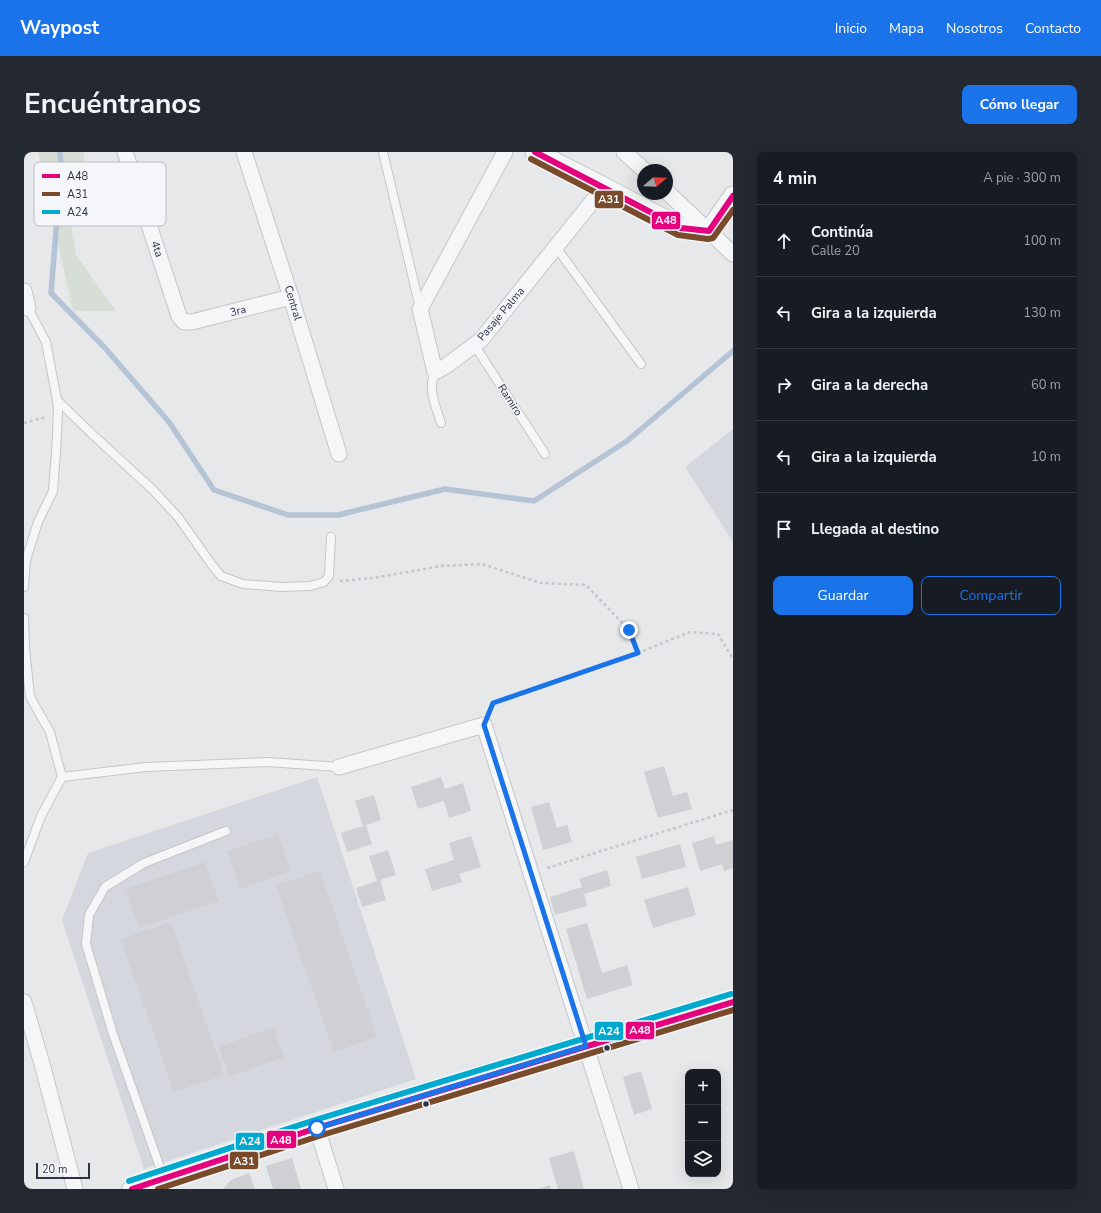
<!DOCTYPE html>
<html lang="es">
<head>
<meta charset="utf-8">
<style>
  :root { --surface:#171b24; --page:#242831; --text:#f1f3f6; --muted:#9ea1a6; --line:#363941; --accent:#1a73e8 }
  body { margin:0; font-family:"Nunito Sans",sans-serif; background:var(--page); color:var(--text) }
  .controls { position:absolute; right:12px; bottom:12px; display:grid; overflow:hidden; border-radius:8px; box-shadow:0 4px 16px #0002 }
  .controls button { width:36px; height:36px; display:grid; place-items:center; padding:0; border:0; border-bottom:1px solid var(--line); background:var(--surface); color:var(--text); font:20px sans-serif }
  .compass { position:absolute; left:613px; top:12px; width:36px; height:36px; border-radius:50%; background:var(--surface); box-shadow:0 4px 16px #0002; rotate:71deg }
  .scale { position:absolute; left:12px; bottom:10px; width:54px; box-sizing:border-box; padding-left:4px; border:2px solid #2b3445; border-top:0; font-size:11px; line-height:14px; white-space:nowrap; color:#2b3445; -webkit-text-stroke:3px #f4f6f9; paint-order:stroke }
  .stop { position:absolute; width:12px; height:12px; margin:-9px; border:3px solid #1a73e8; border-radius:50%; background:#fff }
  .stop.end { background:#1a73e8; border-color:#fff; box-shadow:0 1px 4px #0008 }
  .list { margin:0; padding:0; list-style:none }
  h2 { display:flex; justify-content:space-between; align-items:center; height:52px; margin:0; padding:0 16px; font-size:17px }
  h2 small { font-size:13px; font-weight:400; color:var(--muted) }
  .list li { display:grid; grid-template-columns:26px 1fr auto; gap:12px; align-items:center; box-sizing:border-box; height:72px; padding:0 16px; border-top:1px solid var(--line) }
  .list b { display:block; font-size:15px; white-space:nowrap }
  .list p { margin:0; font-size:13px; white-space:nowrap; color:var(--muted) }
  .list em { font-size:13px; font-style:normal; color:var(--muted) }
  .actions { display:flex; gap:8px; padding:12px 16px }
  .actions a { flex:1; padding:9px 0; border:1px solid var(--accent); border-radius:8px; text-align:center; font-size:14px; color:var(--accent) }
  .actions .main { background:var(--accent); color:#fff }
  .icon { flex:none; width:22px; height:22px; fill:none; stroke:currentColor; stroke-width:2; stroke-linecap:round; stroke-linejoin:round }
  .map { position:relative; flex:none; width:709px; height:1037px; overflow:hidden; border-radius:8px }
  header { display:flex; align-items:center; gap:24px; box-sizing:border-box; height:56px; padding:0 20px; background:var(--accent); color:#fff }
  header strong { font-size:19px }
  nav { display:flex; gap:22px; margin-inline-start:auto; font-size:14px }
  .intro { display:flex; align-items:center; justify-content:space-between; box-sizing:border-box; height:96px; padding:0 24px }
  h1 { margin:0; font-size:28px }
  .button { padding:10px 18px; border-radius:8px; background:var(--accent); color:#fff; font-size:14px; font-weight:700 }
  main { display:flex; gap:24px; padding:0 24px }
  aside { flex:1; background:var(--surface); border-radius:8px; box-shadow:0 4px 16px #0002 }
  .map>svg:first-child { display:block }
</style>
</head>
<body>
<header>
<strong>Waypost</strong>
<nav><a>Inicio</a><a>Mapa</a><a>Nosotros</a><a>Contacto</a></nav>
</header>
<div class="intro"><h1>Encuéntranos</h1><a class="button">Cómo llegar</a></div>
<main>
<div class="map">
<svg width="709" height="1037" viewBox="0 0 709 1037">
  <rect width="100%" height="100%" fill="#e6e8ea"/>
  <!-- built -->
  <g fill="#d4d7dd">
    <polygon points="709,277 709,390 661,315"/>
    <polygon points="293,625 392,927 120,1017 38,768 64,701"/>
  </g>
  <!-- green -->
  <polygon fill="#d6ded6" points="14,0 61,0 59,13 45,60 52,103 92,159 49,159"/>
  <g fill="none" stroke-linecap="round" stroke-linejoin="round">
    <!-- stream -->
    <polyline stroke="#b4c4d5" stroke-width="5.5" points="36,0 37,17 27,141 81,196 145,270 190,338 264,363 314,363 421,337 510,349 603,289 709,199"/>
  </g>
  <!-- building -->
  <g fill="#ced0d3">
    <polygon points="640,614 649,644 663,640 668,657 634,666 620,620"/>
    <polygon points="417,625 421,637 439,631 447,659 425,666 420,649 394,657 387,635"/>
    <polygon points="350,643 357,668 342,673 348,692 323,700 317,681 339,674 331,649"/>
    <polygon points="525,650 533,676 543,673 548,690 519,698 507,655"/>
    <polygon points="254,682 267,719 216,737 203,699"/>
    <polygon points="447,684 457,715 435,722 438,730 408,739 401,717 430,708 425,691"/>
    <polygon points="690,684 692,693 709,688 709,716 700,719 698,712 676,719 668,691"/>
    <polygon points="656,692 662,715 618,727 612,705"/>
    <polygon points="364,698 372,723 356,728 362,748 338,755 332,736 353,729 345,704"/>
    <polygon points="181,710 195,749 115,776 102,737"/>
    <polygon points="583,718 587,734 560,742 563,754 531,763 526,745 558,735 555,727"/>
    <polygon points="296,719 353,885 310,900 252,733"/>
    <polygon points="664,735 672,763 629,776 620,748"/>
    <polygon points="147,770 200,923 150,940 97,787"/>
    <polygon points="563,771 578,821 603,813 609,833 563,847 542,777"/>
    <polygon points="249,875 260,905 206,925 195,895"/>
    <polygon points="617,919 628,957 610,963 599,925"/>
    <polygon points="550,999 560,1037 534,1037 525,1006"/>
    <polygon points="268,1006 277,1037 249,1037 242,1014"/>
    <polygon points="225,1021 231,1037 199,1037 207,1028"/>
    <polygon points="526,1033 527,1037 514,1037"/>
  </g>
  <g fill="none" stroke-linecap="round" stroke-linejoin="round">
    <defs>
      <g id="service">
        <polyline points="359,0 396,156"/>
        <polyline points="532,95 617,212"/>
        <polyline points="451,194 521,302"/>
        <path d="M411,220C403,236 412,255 417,271"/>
        <polyline points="33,248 68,282 129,338 154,365 188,413 197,424 219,432 258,435 286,434 300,430 305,424 307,385"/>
        <polyline points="0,435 2,408 14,370 29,339 32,300 34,261 33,248 22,190 4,156 1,157"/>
        <polyline points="0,466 1,496 6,545 26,580 38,625 17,664 0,710"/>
        <polyline points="38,625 122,615 244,610 315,615"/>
        <polyline points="140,1027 89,882 62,792 65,763 81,735 120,711 202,679"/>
      </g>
      <g id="minor">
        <polyline points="101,0 155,164 160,170 168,170 267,145"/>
        <polyline points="220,0 267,145 315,302"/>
        <polyline points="481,0 396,157 411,220 422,214 457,188 580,35"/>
        <polyline points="600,0 620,18"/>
        <polyline points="643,40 709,102"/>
        <polyline points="0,139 4,156"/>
        <polyline points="315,615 460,573 607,1037"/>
        <polyline points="0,850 18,912 51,1037"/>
        <polyline points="293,976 312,1037"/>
      </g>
      <g id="tertiary">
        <polyline points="511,0 580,35 657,76 685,79 709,44"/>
        <polyline points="108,1037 293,976 709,850"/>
      </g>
    </defs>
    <!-- service casing -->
    <use href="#service" stroke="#c4c6c8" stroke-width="10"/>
    <!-- minor casing -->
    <use href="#minor" stroke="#c4c6c8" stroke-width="17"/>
    <!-- tertiary casing -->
    <use href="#tertiary" stroke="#c4c6c8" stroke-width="21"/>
    <!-- path -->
    <g stroke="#c5c6ca" stroke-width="2.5" stroke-dasharray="3 3" stroke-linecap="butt">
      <polyline points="0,271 22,265"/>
      <polyline points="316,429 349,426 417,414 458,412 517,431 562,433 605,478 614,501"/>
      <polyline points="465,559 469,551 614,501 666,480 694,482 709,507"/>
      <polyline points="523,716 709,658"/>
    </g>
    <!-- service -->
    <use href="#service" stroke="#f5f6f7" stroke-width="8"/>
    <!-- minor -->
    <use href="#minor" stroke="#f5f6f7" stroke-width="15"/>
    <!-- tertiary -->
    <use href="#tertiary" stroke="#f5f6f7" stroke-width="19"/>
    <defs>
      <g id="bus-1">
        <polyline points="511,0 657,76 685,79 709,44"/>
        <polyline points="108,1037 293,976 709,850"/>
      </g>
      <g id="bus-2">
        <polyline points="507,7 654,83 684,87 689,86 709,58"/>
        <polyline points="134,1037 295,984 709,858"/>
      </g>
      <polyline id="bus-3" points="105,1029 291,968 707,842"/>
    </defs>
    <!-- bus-1 casing -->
    <use href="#bus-1" stroke="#f4f6f9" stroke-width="9"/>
    <!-- bus-2 casing -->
    <use href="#bus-2" stroke="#f4f6f9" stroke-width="9"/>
    <!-- bus-3 casing -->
    <use href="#bus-3" stroke="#f4f6f9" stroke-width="9"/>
    <!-- bus-1 -->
    <use href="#bus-1" stroke="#e5007d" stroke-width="6"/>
    <!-- bus-2 -->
    <use href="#bus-2" stroke="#7a4b2a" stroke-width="6"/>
    <!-- bus-3 -->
    <use href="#bus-3" stroke="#00a9ce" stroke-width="6"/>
  </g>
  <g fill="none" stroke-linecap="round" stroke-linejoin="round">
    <!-- route -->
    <polyline stroke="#1a73e8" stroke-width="5" points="293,976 562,894 460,573 469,551 614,501 605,478"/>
  </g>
  <!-- markers -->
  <g fill="#2b3445" stroke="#f4f6f9" stroke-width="1.5">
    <circle cx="583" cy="896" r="3.5"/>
    <circle cx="402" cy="952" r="3.5"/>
  </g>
  <g text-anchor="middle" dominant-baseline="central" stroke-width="3" stroke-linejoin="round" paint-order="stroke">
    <!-- street labels -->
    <g font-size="11" fill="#2b3445" stroke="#f4f6f9">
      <text transform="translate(133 97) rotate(72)">4ta</text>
      <text transform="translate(269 151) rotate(73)">Central</text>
      <text transform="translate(214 159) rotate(-14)">3ra</text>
      <text transform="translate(477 162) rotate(-50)">Pasaje Palma</text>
      <text transform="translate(486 248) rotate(57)">Ramiro</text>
    </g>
  </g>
  <!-- legend -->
  <rect x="10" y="10" width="132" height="64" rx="6" fill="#f4f6f9" stroke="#b8bcc3" stroke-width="1"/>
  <rect x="18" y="22" width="18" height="4" fill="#e5007d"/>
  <rect x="18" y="40" width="18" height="4" fill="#7a4b2a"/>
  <rect x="18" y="58" width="18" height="4" fill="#00a9ce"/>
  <g font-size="11" fill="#2b3445">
    <text x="43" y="28">A48</text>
    <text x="43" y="46">A31</text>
    <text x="43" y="64">A24</text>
  </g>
  <g stroke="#f4f6f9" stroke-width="1.5">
    <rect x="570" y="38" width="30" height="19" rx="4" fill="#7a4b2a"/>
    <rect x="627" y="59" width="30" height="19" rx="4" fill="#e5007d"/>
    <rect x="601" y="869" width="30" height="19" rx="4" fill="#e5007d"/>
    <rect x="570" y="869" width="30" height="20" rx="4" fill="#00a9ce"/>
    <rect x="242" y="978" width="31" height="19" rx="4" fill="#e5007d"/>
    <rect x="211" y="980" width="30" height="19" rx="4" fill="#00a9ce"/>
    <rect x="205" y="999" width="30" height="19" rx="4" fill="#7a4b2a"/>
  </g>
  <g font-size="11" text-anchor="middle" font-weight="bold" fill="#fff">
    <text x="585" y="51">A31</text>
    <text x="642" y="72">A48</text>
    <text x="616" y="882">A48</text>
    <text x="585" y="883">A24</text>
    <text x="257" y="992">A48</text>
    <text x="226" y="993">A24</text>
    <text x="220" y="1013">A31</text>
  </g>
</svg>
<div class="controls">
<button>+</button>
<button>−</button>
<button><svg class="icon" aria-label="layers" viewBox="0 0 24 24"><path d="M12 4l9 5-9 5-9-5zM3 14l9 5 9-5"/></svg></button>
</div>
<svg class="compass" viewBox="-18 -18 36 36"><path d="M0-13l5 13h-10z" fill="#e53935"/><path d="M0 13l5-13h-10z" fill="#9ea1a6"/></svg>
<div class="scale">20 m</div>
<div class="stop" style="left:293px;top:976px"></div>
<div class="stop end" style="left:605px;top:478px"></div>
</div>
<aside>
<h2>4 min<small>A pie · 300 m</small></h2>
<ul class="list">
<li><svg class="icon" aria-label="ahead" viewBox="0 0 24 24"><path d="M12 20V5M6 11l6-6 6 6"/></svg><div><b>Continúa</b><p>Calle 20</p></div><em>100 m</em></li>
<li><svg class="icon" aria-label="left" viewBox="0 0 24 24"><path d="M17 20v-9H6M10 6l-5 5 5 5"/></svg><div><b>Gira a la izquierda</b></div><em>130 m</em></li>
<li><svg class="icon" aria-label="right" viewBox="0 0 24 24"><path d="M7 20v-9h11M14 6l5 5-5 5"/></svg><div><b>Gira a la derecha</b></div><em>60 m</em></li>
<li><svg class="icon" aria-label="left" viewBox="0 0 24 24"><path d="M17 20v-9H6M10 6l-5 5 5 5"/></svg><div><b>Gira a la izquierda</b></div><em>10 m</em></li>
<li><svg class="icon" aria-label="arrive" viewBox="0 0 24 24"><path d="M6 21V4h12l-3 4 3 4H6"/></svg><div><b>Llegada al destino</b></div></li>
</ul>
<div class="actions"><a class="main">Guardar</a><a>Compartir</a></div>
</aside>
</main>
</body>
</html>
